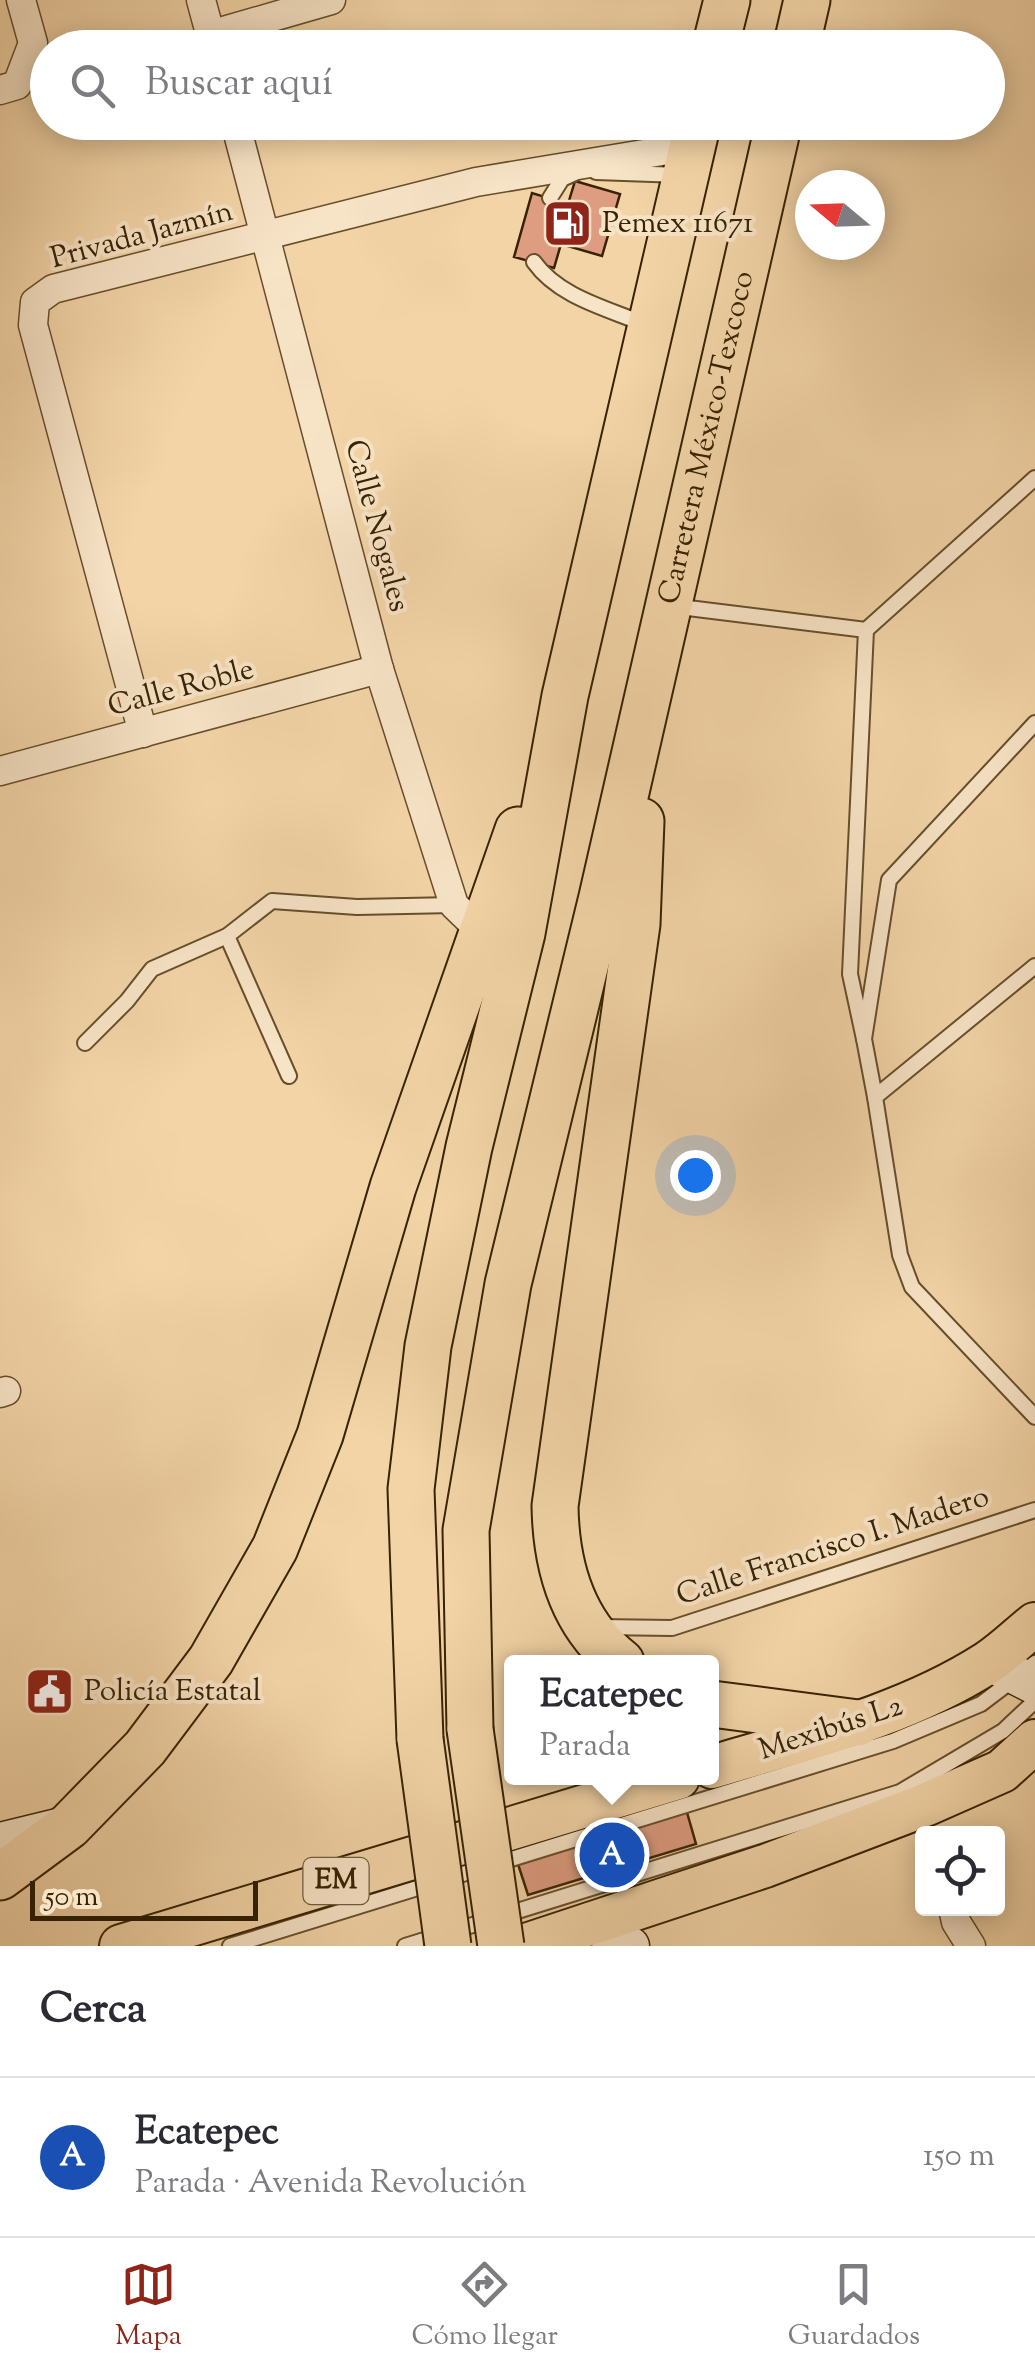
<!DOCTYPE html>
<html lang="es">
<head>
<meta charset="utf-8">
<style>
  :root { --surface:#fff; --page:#f7f7f7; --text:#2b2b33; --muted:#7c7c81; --line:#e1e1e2; --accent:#8f2418 }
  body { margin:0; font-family:"Sorts Mill Goudy",serif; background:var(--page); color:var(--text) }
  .controls { position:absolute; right:30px; bottom:30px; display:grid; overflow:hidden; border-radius:10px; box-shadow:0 5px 25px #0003 }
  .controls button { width:90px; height:90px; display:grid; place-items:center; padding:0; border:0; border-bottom:2px solid var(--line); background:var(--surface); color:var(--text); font:50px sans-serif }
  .compass { position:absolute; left:795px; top:170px; width:90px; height:90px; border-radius:50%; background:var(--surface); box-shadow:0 5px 25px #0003; rotate:289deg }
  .scale { position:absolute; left:30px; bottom:25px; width:228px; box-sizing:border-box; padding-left:10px; border:5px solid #382301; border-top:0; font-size:28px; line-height:35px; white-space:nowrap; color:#382301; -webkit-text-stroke:8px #f7e3c6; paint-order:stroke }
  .you { position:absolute; left:695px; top:1175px; width:35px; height:35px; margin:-25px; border:8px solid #fff; border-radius:50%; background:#1a73e8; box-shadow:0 0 0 15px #1a73e833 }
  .badge { display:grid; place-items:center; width:65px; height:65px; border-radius:50%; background:var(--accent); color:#fff; font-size:32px; font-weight:700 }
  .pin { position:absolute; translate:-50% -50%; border:5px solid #fff; box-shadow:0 2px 10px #0006 }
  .popup { position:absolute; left:504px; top:1655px; width:215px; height:130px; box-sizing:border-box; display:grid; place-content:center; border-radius:10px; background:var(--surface); filter:drop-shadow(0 2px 8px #0005); font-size:32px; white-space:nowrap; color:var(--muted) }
  .popup b { font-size:38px; color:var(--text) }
  .popup::after { content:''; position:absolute; left:50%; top:100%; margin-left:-20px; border:20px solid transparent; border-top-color:var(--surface) }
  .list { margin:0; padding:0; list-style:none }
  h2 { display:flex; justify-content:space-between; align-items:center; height:130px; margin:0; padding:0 40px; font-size:42px }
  h2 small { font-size:32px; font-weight:400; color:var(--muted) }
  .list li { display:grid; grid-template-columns:65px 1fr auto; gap:30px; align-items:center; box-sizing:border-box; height:160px; padding:0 40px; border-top:2px solid var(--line) }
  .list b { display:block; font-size:38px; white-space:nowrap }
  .list p { margin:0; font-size:32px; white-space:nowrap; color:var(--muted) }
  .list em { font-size:32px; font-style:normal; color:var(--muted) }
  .icon { flex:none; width:55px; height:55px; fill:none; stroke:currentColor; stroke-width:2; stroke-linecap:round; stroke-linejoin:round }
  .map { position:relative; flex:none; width:1035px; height:1946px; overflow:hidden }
  .search { position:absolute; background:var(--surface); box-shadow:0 5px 25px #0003; left:30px; right:30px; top:30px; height:110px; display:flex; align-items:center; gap:25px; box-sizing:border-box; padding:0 35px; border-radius:55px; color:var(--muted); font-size:38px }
  .sheet { height:290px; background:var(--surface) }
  nav { display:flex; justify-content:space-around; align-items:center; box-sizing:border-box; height:140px; border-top:2px solid var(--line); background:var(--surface); font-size:28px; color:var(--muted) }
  nav a { display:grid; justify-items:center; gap:5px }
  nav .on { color:var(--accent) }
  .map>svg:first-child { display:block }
</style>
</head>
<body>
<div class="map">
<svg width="1035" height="1946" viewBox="0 0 1035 1946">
  <rect width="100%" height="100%" fill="#f2d4a7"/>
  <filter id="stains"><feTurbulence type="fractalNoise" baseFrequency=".002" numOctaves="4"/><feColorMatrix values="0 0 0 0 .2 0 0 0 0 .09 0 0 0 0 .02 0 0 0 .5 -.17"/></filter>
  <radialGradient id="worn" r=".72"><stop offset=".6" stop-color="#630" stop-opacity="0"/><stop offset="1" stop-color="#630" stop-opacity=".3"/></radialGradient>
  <!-- building -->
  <g fill="#de9c80" stroke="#382301" stroke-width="2.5">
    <polygon points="575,181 620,194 602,256 561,244 554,268 514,257 532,193 568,204"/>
    <polygon points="686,1809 696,1844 528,1895 517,1861"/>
  </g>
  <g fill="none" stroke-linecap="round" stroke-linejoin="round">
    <defs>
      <g id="service">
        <polyline points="596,172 680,175"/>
        <polyline points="550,198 562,179 575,173"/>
        <path d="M534,262C559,297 606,308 644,324"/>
        <polyline points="672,606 866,630"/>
        <polyline points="227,936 289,1076"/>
        <polyline points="1035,966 875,1097 900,1255 912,1287 1035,1417"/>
        <polyline points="864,1039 850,974 866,630 1035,478"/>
        <polyline points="85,1043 127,1001 152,969 227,936 272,901 357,907 454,905"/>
        <polyline points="875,1097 864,1039 889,880 1035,723"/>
        <polyline points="599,1627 672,1628 1035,1510"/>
        <polyline points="230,1946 893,1741 981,1704 1035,1663"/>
        <polyline points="405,1946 900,1792 1003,1731 1035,1701"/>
      </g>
      <g id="minor">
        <polyline points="201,0 214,48"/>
        <polyline points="210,35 331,0"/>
        <polyline points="0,90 17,85 33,43 21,0"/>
        <polyline points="235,122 379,669 454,905 482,932"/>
        <polyline points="143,733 33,325 35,302 53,289 476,182 692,146"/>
        <polyline points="0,771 379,669"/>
        <polyline points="0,1393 6,1391"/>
        <polyline points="953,1908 956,1922 971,1946"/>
      </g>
      <g id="secondary">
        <polyline points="990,1662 1035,1685"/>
        <polyline points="0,1842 62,1827"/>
        <polyline points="590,1922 630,1946"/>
      </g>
      <g id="primary">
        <path d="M712,1767C805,1739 904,1716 987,1663C1004,1652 1019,1637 1035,1624"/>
        <polyline points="121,1946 678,1778"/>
        <polyline points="523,1946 765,1866 925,1805 1002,1771 1035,1741"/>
      </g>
      <g id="trunk">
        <polyline points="715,48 727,0"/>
        <polyline points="796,48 807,0"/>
        <path d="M621,1662C572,1624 556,1566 555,1506L637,924L641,821"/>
        <polyline points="712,1704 858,1723"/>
        <path id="s1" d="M470,1729L466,1530L508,1284L602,897L779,122"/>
        <polyline points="420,1739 411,1489 428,1346 469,1147 522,933 565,696 698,122"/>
        <polyline points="0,1877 69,1826 145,1748 211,1660 275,1548 320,1435 393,1187 518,830"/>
      </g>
    </defs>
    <!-- service casing -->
    <use href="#service" stroke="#664f2a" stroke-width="18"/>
    <!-- minor casing -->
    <use href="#minor" stroke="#664f2a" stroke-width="31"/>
    <!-- secondary casing -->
    <use href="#secondary" stroke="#382301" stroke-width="41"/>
    <!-- primary casing -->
    <use href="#primary" stroke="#382301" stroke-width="46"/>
    <!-- trunk casing -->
    <use href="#trunk" stroke="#382301" stroke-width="49"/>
    <!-- service -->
    <use href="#service" stroke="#f7e3c6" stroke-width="14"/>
    <!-- minor -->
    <use href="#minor" stroke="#f7e3c6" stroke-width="28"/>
    <!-- secondary -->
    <use href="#secondary" stroke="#f7e3c6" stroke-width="38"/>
    <!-- primary -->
    <use href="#primary" stroke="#f2d4a7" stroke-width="42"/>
    <!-- trunk -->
    <use href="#trunk" stroke="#f2d4a7" stroke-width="45"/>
    <defs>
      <g id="trunk-bridge">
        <polyline points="470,1729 501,1946"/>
        <polyline points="420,1739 448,1946"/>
      </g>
    </defs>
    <!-- trunk-bridge casing -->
    <use href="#trunk-bridge" stroke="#382301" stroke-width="49" stroke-linecap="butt"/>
    <!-- trunk-bridge -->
    <use href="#trunk-bridge" stroke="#f2d4a7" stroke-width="45"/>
  </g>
  <!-- icons -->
  <defs>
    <symbol id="fuel-square" viewBox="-11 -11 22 22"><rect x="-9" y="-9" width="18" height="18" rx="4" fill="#8f2418" stroke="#f7e3c6"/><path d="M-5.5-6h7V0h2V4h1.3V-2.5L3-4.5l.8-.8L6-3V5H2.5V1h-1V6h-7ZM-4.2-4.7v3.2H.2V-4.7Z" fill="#fff"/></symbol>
    <symbol id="civic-square" viewBox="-11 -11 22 22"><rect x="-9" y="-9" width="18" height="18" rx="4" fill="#8f2418" stroke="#f7e3c6"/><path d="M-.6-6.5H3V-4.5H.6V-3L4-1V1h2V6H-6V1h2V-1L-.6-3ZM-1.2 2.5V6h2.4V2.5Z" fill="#fff"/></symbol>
  </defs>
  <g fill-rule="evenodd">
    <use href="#fuel-square" x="540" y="196" width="55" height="55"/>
    <use href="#civic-square" x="22" y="1664" width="55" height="55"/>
  </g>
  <g text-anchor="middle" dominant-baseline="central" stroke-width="8" stroke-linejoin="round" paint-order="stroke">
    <!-- shield labels -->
    <rect fill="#f7e3c6" stroke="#715d3c" stroke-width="2.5" x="303.5" y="1858" width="65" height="46" rx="8"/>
    <g font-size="28" font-weight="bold" fill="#382301">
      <text x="336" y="1881">EM</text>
    </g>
    <!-- poi labels -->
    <g font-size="30" fill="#382301" stroke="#f7e3c6" text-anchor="start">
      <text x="602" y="224">Pemex 11671</text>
      <text x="84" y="1692">Policía Estatal</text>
    </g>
    <!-- street labels -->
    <g font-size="30" fill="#382301" stroke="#f7e3c6">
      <text transform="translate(142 236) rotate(-15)">Privada Jazmín</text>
      <text stroke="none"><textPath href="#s1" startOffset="1318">Carretera México-Texcoco</textPath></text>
      <text transform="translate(376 526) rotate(75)">Calle Nogales</text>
      <text transform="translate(181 689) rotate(-15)">Calle Roble</text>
      <text transform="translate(833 1547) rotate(-18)">Calle Francisco I. Madero</text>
      <text transform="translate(831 1729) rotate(-18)">Mexibús L2</text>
    </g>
  </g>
  <rect width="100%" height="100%" filter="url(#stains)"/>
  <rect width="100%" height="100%" fill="url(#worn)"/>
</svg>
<div class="controls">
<button><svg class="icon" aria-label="locate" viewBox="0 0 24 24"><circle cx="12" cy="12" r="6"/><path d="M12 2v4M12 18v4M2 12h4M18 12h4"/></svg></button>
</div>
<svg class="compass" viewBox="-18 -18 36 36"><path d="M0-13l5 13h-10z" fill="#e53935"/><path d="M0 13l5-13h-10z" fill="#7c7c81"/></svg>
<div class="scale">50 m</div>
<div class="you"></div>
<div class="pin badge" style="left:612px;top:1855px;background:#1a4fb4">A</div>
<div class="popup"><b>Ecatepec</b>Parada</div>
<div class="search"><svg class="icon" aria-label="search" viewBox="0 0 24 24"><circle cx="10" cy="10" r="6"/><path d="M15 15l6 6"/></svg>Buscar aquí</div>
</div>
<section class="sheet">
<h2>Cerca<small></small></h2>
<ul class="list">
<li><span class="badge" style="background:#1a4fb4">A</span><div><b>Ecatepec</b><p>Parada · Avenida Revolución</p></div><em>150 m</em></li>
</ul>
</section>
<nav>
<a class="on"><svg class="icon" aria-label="map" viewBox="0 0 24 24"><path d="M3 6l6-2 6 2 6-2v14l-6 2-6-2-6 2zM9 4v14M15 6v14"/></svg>Mapa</a>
<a><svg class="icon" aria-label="directions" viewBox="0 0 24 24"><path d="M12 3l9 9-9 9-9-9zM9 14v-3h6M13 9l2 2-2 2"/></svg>Cómo llegar</a>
<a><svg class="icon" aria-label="saved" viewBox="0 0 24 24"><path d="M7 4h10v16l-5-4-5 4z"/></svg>Guardados</a>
</nav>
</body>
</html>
